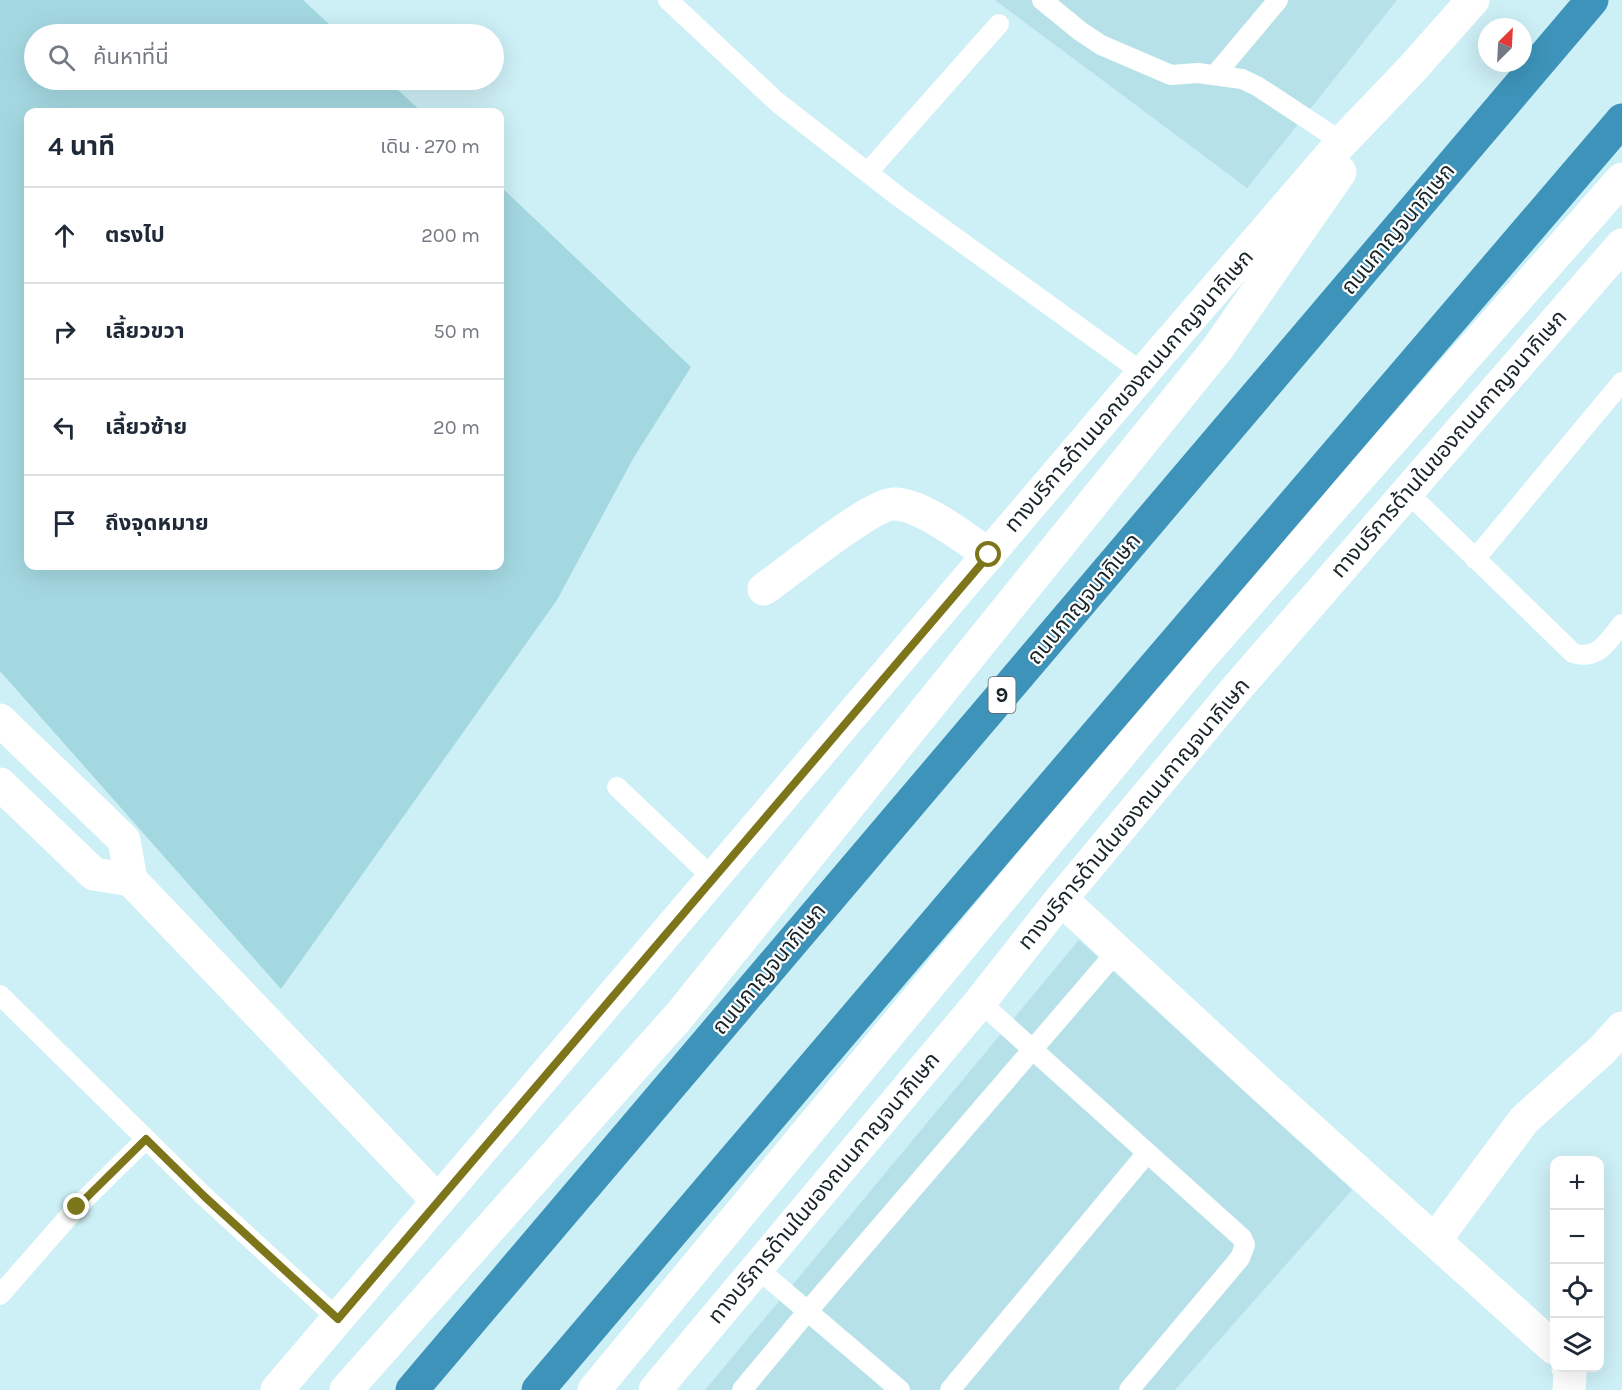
<!DOCTYPE html>
<html lang="th">
<head>
<meta charset="utf-8">
<style>
  :root { --surface:#fff; --page:#f2f2f3; --text:#1f2937; --muted:#747a83; --line:#e0e1e3 }
  body { margin:0; font-family:Karla,"Noto Sans Thai",sans-serif; background:var(--page); color:var(--text) }
  .controls { position:absolute; right:18px; bottom:18px; display:grid; overflow:hidden; border-radius:12px; box-shadow:0 6px 24px #0002 }
  .controls button { width:54px; height:54px; display:grid; place-items:center; padding:0; border:0; border-bottom:2px solid var(--line); background:var(--surface); color:var(--text); font:30px sans-serif }
  .compass { position:absolute; left:1478px; top:18px; width:54px; height:54px; border-radius:50%; background:var(--surface); box-shadow:0 6px 24px #0002; rotate:24deg }
  .stop { position:absolute; width:18px; height:18px; margin:-14px; border:4px solid #7c7519; border-radius:50%; background:#fff }
  .stop.end { background:#7c7519; border-color:#fff; box-shadow:0 2px 6px #0008 }
  .list { margin:0; padding:0; list-style:none }
  h2 { display:flex; justify-content:space-between; align-items:center; height:78px; margin:0; padding:0 24px; font-size:26px }
  h2 small { font-size:20px; font-weight:400; color:var(--muted) }
  .list li { display:grid; grid-template-columns:39px 1fr auto; gap:18px; align-items:center; box-sizing:border-box; height:96px; padding:0 24px; border-top:2px solid var(--line) }
  .list b { display:block; font-size:22px; white-space:nowrap }
  .list em { font-size:20px; font-style:normal; color:var(--muted) }
  .icon { flex:none; width:33px; height:33px; fill:none; stroke:currentColor; stroke-width:2; stroke-linecap:round; stroke-linejoin:round }
  .map { position:relative; flex:none; width:1622px; height:1390px; overflow:hidden }
  .search { position:absolute; background:var(--surface); box-shadow:0 6px 24px #0002; left:24px; top:24px; width:480px; height:66px; display:flex; align-items:center; gap:15px; box-sizing:border-box; padding:0 21px; border-radius:33px; color:var(--muted); font-size:22px }
  .panel { position:absolute; background:var(--surface); box-shadow:0 6px 24px #0002; left:24px; top:108px; width:480px; height:462px; border-radius:12px }
  .map>svg:first-child { display:block }
</style>
</head>
<body>
<div class="map">
<svg width="1622" height="1390" viewBox="0 0 1622 1390">
  <rect width="100%" height="100%" fill="#cdeff6"/>
  <!-- built -->
  <g fill="#b6e1e9">
    <polygon points="995,0 1397,0 1247,188"/>
    <polygon points="1079,940 1352,1190 1175,1390 705,1390"/>
  </g>
  <!-- green -->
  <polygon fill="#a4d8e1" points="0,0 303,0 340,34 34,34 34,80 387,80 422,112 28,112 28,566 500,566 500,186 691,367 634,457 557,600 281,989 0,671"/>
  <g fill="none" stroke-linecap="round" stroke-linejoin="round">
    <!-- lane -->
    <g stroke="#fff" stroke-width="20">
      <polyline points="668,0 777,102 899,197 1143,373"/>
      <polyline points="1042,0 1080,31 1101,45 1171,75 1198,73 1242,79 1257,86 1342,142"/>
      <polyline points="1215,75 1278,0"/>
      <polyline points="868,172 999,24"/>
      <path d="M1407,492L1573,653C1598,661 1608,641 1622,624"/>
      <polyline points="1475,559 1622,382"/>
      <polyline points="617,787 714,879"/>
      <polyline points="0,995 205,1197 338,1319"/>
      <polyline points="980,1002 1242,1238 1245,1245 1240,1258 1129,1390"/>
      <polyline points="757,1268 900,1390"/>
      <polyline points="0,1295 77,1207 146,1139"/>
      <polyline points="742,1390 807,1312 1106,964"/>
      <polyline points="950,1390 1147,1153"/>
    </g>
    <!-- street -->
    <g stroke="#fff" stroke-width="33">
      <path d="M764,589C787,573 870,505 893,504C919,502 968,540 989,555"/>
      <polyline points="0,720 124,840 131,880 438,1201"/>
      <polyline points="0,784 94,874 131,880"/>
      <polyline points="1061,899 1263,1086 1554,1348"/>
      <polyline points="1435,1240 1524,1120 1602,1050 1622,1028"/>
      <polyline points="1568,1368 1570,1372 1569,1390"/>
    </g>
    <!-- secondary -->
    <g stroke="#fff" stroke-width="33">
      <polyline points="277,1390 1143,373 1342,142 1411,70 1473,0"/>
      <polyline points="346,1390 679,1016 1218,348 1340,172"/>
      <polyline points="594,1390 1200,658 1622,179"/>
      <polyline points="655,1390 980,1002 1061,899 1237,688 1622,245"/>
    </g>
    <!-- highway -->
    <g stroke="#3d93b9" stroke-width="33">
      <polyline points="412,1390 1592,0"/>
      <polyline points="538,1390 1000,847 1622,120"/>
    </g>
  </g>
  <g fill="none" stroke-linecap="round" stroke-linejoin="round">
    <!-- route -->
    <polyline stroke="#7c7519" stroke-width="8" points="77,1207 146,1139 205,1197 338,1319 989,555"/>
  </g>
  <g text-anchor="middle" dominant-baseline="central" stroke-width="4.5" stroke-linejoin="round" paint-order="stroke">
    <!-- shield labels -->
    <rect fill="#fff" stroke="#5d6668" stroke-width="1.5" x="988.5" y="677" width="27" height="36" rx="4.5"/>
    <g font-size="21" font-weight="bold" fill="#182528">
      <text x="1002" y="695">9</text>
    </g>
    <!-- street labels -->
    <g font-size="22" fill="#182528" stroke="#fff">
      <text transform="translate(1398 229) rotate(-50)">ถนนกาญจนาภิเษก</text>
      <text transform="translate(1129 391) rotate(-49)">ทางบริการด้านนอกของถนนกาญจนาภิเษก</text>
      <text transform="translate(1449 444) rotate(-49)">ทางบริการด้านในของถนนกาญจนาภิเษก</text>
      <text transform="translate(1084 599) rotate(-50)">ถนนกาญจนาภิเษก</text>
      <text transform="translate(1134 814) rotate(-50)">ทางบริการด้านในของถนนกาญจนาภิเษก</text>
      <text transform="translate(769 969) rotate(-50)">ถนนกาญจนาภิเษก</text>
      <text transform="translate(824 1188) rotate(-50)">ทางบริการด้านในของถนนกาญจนาภิเษก</text>
    </g>
  </g>
</svg>
<div class="controls">
<button>+</button>
<button>−</button>
<button><svg class="icon" aria-label="locate" viewBox="0 0 24 24"><circle cx="12" cy="12" r="6"/><path d="M12 2v4M12 18v4M2 12h4M18 12h4"/></svg></button>
<button><svg class="icon" aria-label="layers" viewBox="0 0 24 24"><path d="M12 4l9 5-9 5-9-5zM3 14l9 5 9-5"/></svg></button>
</div>
<svg class="compass" viewBox="-18 -18 36 36"><path d="M0-13l5 13h-10z" fill="#e53935"/><path d="M0 13l5-13h-10z" fill="#747a83"/></svg>
<div class="stop" style="left:989px;top:555px"></div>
<div class="stop end" style="left:77px;top:1207px"></div>
<div class="search"><svg class="icon" aria-label="search" viewBox="0 0 24 24"><circle cx="10" cy="10" r="6"/><path d="M15 15l6 6"/></svg>ค้นหาที่นี่</div>
<section class="panel">
<h2>4 นาที<small>เดิน · 270 m</small></h2>
<ul class="list">
<li><svg class="icon" aria-label="ahead" viewBox="0 0 24 24"><path d="M12 20V5M6 11l6-6 6 6"/></svg><div><b>ตรงไป</b></div><em>200 m</em></li>
<li><svg class="icon" aria-label="right" viewBox="0 0 24 24"><path d="M7 20v-9h11M14 6l5 5-5 5"/></svg><div><b>เลี้ยวขวา</b></div><em>50 m</em></li>
<li><svg class="icon" aria-label="left" viewBox="0 0 24 24"><path d="M17 20v-9H6M10 6l-5 5 5 5"/></svg><div><b>เลี้ยวซ้าย</b></div><em>20 m</em></li>
<li><svg class="icon" aria-label="arrive" viewBox="0 0 24 24"><path d="M6 21V4h12l-3 4 3 4H6"/></svg><div><b>ถึงจุดหมาย</b></div></li>
</ul>
</section>
</div>
</body>
</html>
